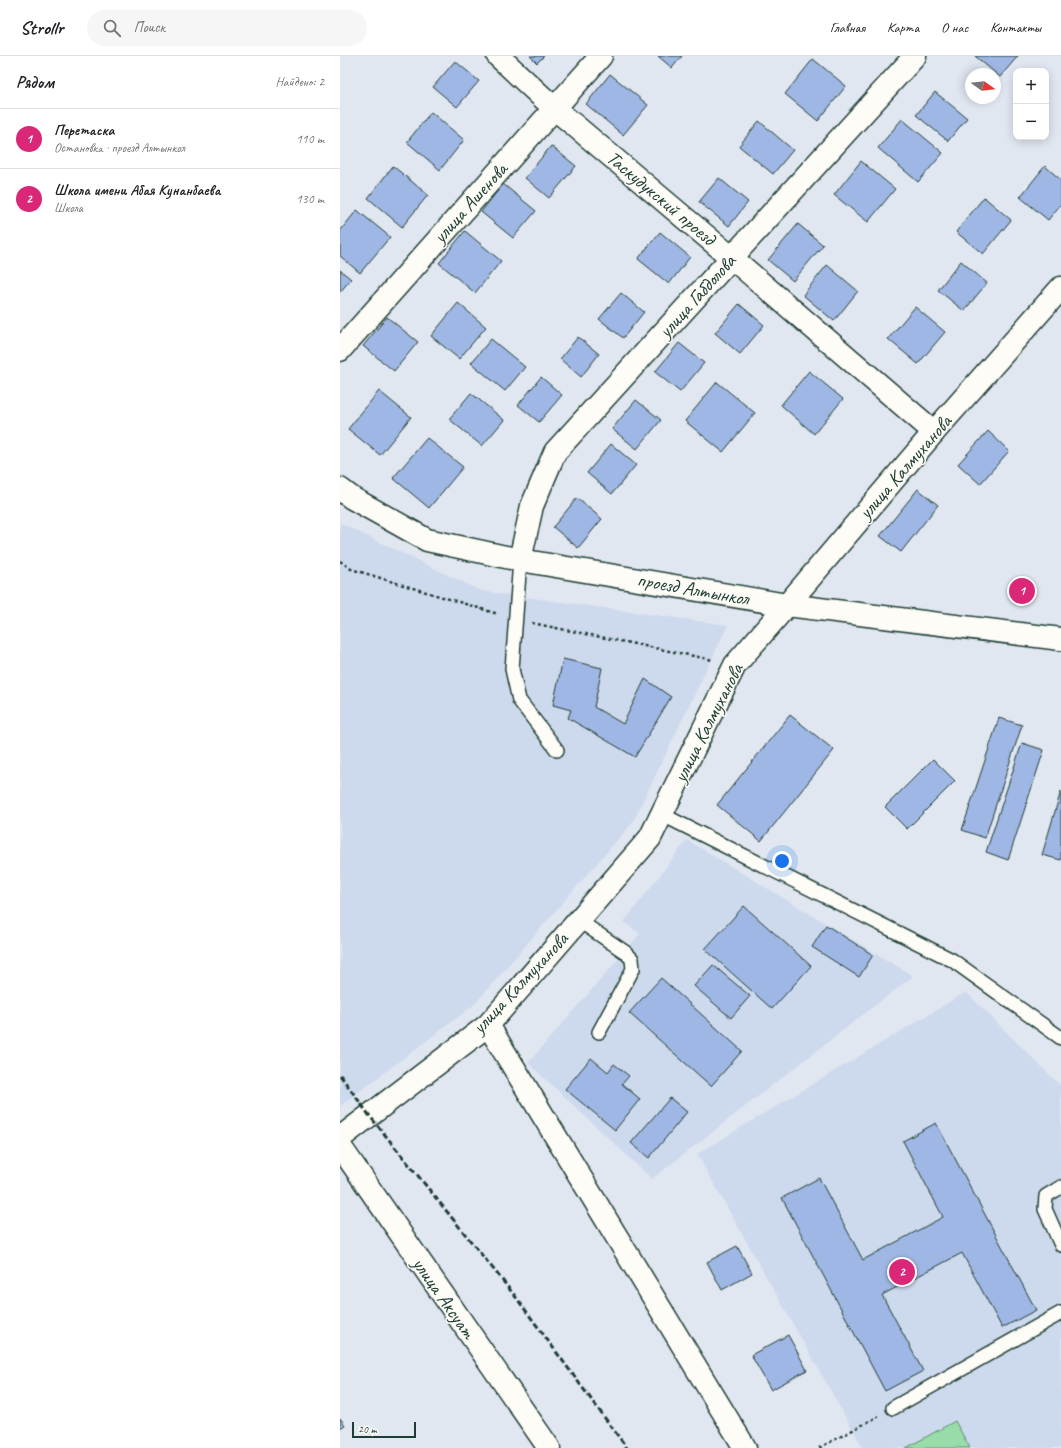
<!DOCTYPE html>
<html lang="ru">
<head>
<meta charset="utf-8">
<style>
  :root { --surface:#fff; --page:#f6f6f6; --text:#202124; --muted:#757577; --line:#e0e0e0; --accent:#db2777 }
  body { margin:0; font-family:Caveat,sans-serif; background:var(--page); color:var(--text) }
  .controls { position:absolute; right:12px; top:12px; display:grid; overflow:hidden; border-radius:8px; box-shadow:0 2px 10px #0003 }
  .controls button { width:36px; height:36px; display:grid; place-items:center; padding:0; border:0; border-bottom:1px solid var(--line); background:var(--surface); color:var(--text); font:20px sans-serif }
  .compass { position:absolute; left:625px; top:12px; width:36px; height:36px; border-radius:50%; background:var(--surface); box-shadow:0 2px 10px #0003; rotate:105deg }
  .scale { position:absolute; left:12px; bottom:10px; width:64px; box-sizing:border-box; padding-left:4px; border:2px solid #1f3d34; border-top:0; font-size:11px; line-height:14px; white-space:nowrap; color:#1f3d34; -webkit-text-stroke:3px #fdfcf7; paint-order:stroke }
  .you { position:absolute; left:442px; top:805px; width:14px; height:14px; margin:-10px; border:3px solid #fff; border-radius:50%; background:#1a73e8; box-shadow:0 0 0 6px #1a73e833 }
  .badge { display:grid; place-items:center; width:26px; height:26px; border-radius:50%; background:var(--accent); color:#fff; font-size:13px; font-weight:700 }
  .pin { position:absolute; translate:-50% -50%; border:2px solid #fff; box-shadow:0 1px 4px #0006 }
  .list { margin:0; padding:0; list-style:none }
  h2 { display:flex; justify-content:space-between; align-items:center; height:52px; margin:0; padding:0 16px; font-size:17px }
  h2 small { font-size:13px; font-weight:400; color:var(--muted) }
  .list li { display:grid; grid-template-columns:26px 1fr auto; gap:12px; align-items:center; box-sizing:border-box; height:60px; padding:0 16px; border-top:1px solid var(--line) }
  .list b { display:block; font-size:15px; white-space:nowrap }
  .list p { margin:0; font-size:13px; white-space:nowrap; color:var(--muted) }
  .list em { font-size:13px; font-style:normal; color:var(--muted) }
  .icon { flex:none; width:22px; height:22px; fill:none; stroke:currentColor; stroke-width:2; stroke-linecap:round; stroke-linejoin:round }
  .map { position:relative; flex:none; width:721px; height:1392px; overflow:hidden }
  header { display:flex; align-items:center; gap:24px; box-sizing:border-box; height:56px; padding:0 20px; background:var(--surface); border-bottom:1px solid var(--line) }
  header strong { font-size:19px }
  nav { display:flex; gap:22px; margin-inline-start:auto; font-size:14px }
  .search { width:280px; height:36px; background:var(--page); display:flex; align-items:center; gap:10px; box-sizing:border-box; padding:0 14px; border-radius:22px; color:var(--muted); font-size:15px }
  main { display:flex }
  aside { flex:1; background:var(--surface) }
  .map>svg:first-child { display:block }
</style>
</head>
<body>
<header>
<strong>Strollr</strong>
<div class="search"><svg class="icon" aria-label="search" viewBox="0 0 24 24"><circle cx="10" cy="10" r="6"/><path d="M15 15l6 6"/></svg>Поиск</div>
<nav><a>Главная</a><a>Карта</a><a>О нас</a><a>Контакты</a></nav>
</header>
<main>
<aside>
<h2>Рядом<small>Найдено: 2</small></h2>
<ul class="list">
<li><span class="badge">1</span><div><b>Перетаска</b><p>Остановка · проезд Алтынкол</p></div><em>110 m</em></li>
<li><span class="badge">2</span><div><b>Школа имени Абая Кунанбаева</b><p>Школа</p></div><em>130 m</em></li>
</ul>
</aside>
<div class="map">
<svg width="721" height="1392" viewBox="0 0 721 1392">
  <rect width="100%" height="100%" fill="#e1e7f1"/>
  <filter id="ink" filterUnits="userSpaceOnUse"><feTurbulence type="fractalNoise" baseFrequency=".025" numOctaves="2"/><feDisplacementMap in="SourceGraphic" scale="8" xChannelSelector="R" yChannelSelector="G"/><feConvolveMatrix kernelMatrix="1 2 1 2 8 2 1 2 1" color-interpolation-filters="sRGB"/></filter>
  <g filter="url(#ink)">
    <!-- built -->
    <g fill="#cdd9ed">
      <polygon points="0,467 141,535 388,569 293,766 134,949 0,1050"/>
      <polygon points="347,784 573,920 312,1123 188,1007 300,878 284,866"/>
      <polygon points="626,936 721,1030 721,1392 523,1392 357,1098"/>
    </g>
    <!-- green -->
    <polygon fill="#98dca9" stroke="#5c8c6e" points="615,1365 630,1392 566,1392"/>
    <!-- building -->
    <g fill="#9fb7e4" stroke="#1f3d34">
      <polygon points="190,0 204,0 197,7"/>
      <polygon points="318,0 342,0 332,12"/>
      <polygon points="635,0 678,0 660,21"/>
      <polygon points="473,3 506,30 478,65 445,38"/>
      <polygon points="115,5 139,25 117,51 93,31"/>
      <polygon points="270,18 308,49 283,79 246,48"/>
      <polygon points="595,36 627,62 608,85 576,59"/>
      <polygon points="91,56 124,84 100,114 67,86"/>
      <polygon points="562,63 603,97 578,126 538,92"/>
      <polygon points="419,65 453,94 433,118 399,90"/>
      <polygon points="211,90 236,110 209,142 185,122"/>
      <polygon points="521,105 555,133 528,166 494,139"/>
      <polygon points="53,110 88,139 62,171 28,142"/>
      <polygon points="705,110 721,124 721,148 708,164 680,141"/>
      <polygon points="379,122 408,146 389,170 359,146"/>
      <polygon points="163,128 196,155 173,182 141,156"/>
      <polygon points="644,141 671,164 643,198 616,176"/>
      <polygon points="17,154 50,181 20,217 0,200 0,175"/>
      <polygon points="458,168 483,189 453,225 428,204"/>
      <polygon points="125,175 161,205 135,237 99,207"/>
      <polygon points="320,176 350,201 329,228 298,203"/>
      <polygon points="621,205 647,227 624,255 598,234"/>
      <polygon points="487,209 518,235 494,265 463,239"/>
      <polygon points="0,214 11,223 0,236"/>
      <polygon points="281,237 304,256 283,282 259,263"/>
      <polygon points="118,247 146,271 119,303 91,280"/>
      <polygon points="399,248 424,269 400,298 375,277"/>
      <polygon points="575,251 605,276 578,308 548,283"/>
      <polygon points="47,261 78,286 54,315 23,290"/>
      <polygon points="238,281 259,298 241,321 220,303"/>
      <polygon points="151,283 185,311 165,335 131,307"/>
      <polygon points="339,287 364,307 340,336 315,316"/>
      <polygon points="469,315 503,343 474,378 441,349"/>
      <polygon points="201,321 222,339 199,366 178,349"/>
      <polygon points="377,326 415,357 383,396 345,365"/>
      <polygon points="39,335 71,361 40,399 8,373"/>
      <polygon points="131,337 164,364 142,390 109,363"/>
      <polygon points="296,344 321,364 297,393 272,373"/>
      <polygon points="648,375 669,395 640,428 618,408"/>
      <polygon points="87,382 123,411 89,452 53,422"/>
      <polygon points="271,388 296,409 272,438 247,417"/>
      <polygon points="578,433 598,449 561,496 540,480"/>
      <polygon points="237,442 262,463 238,492 213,471"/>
      <polygon points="223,603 262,612 254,651 283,668 305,623 331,641 295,701 228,662 231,654 213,649"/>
      <polygon points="450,659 494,694 421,785 377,749"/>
      <polygon points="659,662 682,669 645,782 622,774"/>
      <polygon points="682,687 704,694 668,804 646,796"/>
      <polygon points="593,703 615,725 567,773 545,751"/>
      <polygon points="721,735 721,804 702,799"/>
      <polygon points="404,850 471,910 432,953 365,893"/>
      <polygon points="486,869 533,899 519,921 472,891"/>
      <polygon points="373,909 410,940 391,962 354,930"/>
      <polygon points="321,922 402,995 371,1030 289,957"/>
      <polygon points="251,1002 268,1016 274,1008 289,1020 282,1028 300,1043 275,1074 225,1033"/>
      <polygon points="330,1042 347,1056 309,1102 291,1087"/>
      <polygon points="596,1067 696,1254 662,1272 622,1197 542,1239 583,1315 545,1335 442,1142 479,1122 523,1204 603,1161 563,1085"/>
      <polygon points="397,1190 412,1217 382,1234 367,1206"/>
      <polygon points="448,1279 467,1314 431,1334 411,1299"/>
      <polygon points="0,1362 5,1369 0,1372"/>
    </g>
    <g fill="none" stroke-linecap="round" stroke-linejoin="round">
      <defs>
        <g id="service">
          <polyline points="180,504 172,613 179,644 217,694"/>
          <polyline points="321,758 612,904 721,982"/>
          <polyline points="238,864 285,896 292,903 293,913 259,976"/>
          <polyline points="721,1131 706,1140 705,1153 721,1189"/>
          <polyline points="553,1352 721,1257"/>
        </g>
        <g id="minor">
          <polyline points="158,0 214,52 392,202 594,376"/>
          <polyline points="0,294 261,0"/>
          <polyline points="180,504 192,450 215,396 575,0"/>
          <polyline points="447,549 594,376 721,232"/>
          <polyline points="148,969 405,1392"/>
          <polyline points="0,1090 209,1392"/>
        </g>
        <polyline id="tertiary" points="0,1082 148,969 310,782 395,609 447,549"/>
        <polyline id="secondary" points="0,433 12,442 87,484 180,504 447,549 721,583"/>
      </defs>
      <!-- service casing -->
      <use href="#service" stroke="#1f3d34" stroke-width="16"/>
      <!-- minor casing -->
      <use href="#minor" stroke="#1f3d34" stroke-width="25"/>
      <!-- tertiary casing -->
      <use href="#tertiary" stroke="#1f3d34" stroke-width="25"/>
      <!-- secondary casing -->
      <use href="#secondary" stroke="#1f3d34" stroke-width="25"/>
      <!-- path -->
      <g stroke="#1f3d34" stroke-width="2.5" stroke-dasharray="3 3" stroke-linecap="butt">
        <polyline points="0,505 11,513 158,558"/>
        <polyline points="192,567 373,604"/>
        <polyline points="479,1392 539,1360"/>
      </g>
      <!-- service -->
      <use href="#service" stroke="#fdfcf7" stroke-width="13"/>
      <!-- minor -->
      <use href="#minor" stroke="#fdfcf7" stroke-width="22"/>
      <!-- tertiary -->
      <use href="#tertiary" stroke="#fdfcf7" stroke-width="22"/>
      <!-- secondary -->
      <use href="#secondary" stroke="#fdfcf7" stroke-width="22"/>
      <!-- rail -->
      <polyline stroke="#1f3d34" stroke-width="3" stroke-dasharray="6 3" stroke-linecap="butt" points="0,1019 29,1059 175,1240 287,1392"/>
    </g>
  </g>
  <g text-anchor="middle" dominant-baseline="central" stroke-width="3" stroke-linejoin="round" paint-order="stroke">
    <!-- street labels -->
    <g font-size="20" fill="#1f3d34" stroke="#fdfcf7">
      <text transform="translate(321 142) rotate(40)">Таскудукский проезд</text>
      <text transform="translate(130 147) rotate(-48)">улица Ашенова</text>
      <text transform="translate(357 240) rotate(-48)">улица Габдолова</text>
      <text transform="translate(565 411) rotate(-49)">улица Калмуханова</text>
      <text transform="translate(353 533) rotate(10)">проезд Алтынкол</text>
      <text transform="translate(368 667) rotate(-63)">улица Калмуханова</text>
      <text transform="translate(180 927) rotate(-47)">улица Калмуханова</text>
      <text transform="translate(104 1242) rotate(55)">улица Аксуат</text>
    </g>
  </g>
</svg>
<div class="controls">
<button>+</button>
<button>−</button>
</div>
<svg class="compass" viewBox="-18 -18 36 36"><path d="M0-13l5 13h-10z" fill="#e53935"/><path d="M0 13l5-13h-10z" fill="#757577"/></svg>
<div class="scale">20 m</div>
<div class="you"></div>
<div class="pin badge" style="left:682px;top:535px">1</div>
<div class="pin badge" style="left:562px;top:1216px">2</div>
</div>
</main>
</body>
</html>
